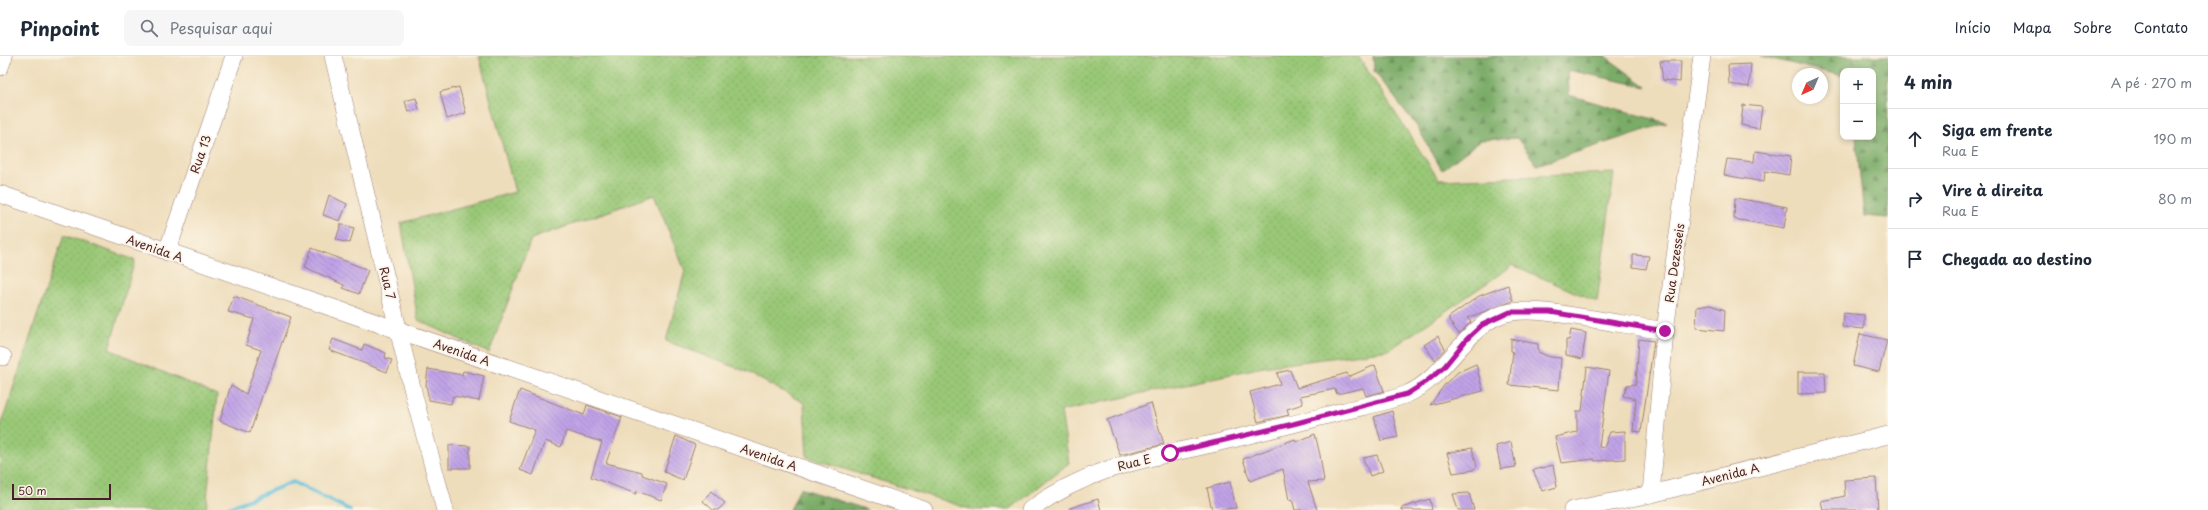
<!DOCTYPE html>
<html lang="pt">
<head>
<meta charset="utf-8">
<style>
  :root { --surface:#fff; --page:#f6f6f7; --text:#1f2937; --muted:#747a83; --line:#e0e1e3 }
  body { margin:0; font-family:"Playpen Sans",sans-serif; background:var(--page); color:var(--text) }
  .controls { position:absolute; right:12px; top:12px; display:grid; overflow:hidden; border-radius:8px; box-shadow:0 2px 6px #0003 }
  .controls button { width:36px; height:36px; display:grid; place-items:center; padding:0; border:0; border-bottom:1px solid var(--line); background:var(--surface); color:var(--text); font:20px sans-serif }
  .compass { position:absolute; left:1792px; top:12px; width:36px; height:36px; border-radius:50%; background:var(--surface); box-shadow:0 2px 6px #0003; rotate:224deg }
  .scale { position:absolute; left:12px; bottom:10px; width:99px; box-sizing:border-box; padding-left:4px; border:2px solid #4a1f2b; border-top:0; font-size:11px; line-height:14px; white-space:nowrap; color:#4a1f2b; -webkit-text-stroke:3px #fcf5e5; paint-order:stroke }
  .stop { position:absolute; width:12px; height:12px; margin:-9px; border:3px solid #b5179e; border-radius:50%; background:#fff }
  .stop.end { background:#b5179e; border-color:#fff; box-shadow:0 1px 4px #0008 }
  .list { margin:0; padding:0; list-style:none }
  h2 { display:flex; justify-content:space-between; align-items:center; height:52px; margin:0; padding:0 16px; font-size:17px }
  h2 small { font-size:13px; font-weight:400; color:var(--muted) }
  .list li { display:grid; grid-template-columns:26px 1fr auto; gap:12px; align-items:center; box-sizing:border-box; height:60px; padding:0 16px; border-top:1px solid var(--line) }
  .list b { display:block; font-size:15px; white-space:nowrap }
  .list p { margin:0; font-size:13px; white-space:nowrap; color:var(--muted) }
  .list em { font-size:13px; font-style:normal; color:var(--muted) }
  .icon { flex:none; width:22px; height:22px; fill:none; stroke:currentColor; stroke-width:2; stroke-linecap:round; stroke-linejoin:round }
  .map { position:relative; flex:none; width:1888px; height:454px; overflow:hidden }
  header { display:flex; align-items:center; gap:24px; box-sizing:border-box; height:56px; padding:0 20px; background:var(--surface); border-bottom:1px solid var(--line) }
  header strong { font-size:19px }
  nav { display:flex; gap:22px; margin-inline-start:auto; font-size:14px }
  .search { width:280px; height:36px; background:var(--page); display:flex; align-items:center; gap:10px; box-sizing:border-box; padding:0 14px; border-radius:8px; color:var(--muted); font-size:15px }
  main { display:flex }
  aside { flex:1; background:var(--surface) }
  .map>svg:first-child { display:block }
</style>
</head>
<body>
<header>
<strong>Pinpoint</strong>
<div class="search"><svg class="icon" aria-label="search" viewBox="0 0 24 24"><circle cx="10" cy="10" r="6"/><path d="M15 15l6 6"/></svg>Pesquisar aqui</div>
<nav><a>Início</a><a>Mapa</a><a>Sobre</a><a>Contato</a></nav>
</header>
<main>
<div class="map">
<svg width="1888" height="454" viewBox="0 0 1888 454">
  <defs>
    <pattern id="grass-dots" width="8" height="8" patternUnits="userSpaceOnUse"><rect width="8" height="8" fill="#99c877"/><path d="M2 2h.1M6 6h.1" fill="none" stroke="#85ab67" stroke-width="1.8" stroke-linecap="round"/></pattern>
    <pattern id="forest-firs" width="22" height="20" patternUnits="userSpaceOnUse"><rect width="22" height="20" fill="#7aac68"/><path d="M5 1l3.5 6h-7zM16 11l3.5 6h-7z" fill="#668b56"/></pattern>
    <pattern id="building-back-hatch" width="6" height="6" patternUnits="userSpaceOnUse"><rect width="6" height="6" fill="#c0a3e8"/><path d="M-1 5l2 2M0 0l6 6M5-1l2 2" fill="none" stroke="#9e84bc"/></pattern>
  </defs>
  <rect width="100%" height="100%" fill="#fcf5e5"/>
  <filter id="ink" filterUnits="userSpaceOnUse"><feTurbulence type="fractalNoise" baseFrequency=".025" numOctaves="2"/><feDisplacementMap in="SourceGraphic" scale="8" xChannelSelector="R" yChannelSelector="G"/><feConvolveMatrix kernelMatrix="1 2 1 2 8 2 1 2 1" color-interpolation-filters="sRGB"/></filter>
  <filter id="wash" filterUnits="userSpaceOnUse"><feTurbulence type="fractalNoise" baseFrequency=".012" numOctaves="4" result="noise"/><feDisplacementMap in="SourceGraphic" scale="16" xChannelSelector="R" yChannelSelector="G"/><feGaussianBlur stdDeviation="0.9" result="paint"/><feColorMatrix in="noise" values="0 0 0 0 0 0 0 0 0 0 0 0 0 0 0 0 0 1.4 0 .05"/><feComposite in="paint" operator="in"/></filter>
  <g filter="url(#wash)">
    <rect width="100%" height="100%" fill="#edb"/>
    <!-- grass -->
    <g fill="url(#grass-dots)" stroke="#727451">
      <polygon points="479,0 1358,0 1439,124 1614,117 1597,246 1513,209 1389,294 1263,311 1061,355 1069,407 1009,454 973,454 807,401 804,347 745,315 666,285 685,215 654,139 531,183 489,297 418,264 401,167 515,136"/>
      <polygon points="64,179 135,204 109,293 217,339 206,454 0,454 0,372"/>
    </g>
    <!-- forest -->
    <g fill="url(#forest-firs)" stroke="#62664a">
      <polygon points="1373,0 1605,0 1647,31 1568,14 1569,39 1667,67 1537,109 1517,82 1481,84 1442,114 1416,69 1374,15"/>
      <polygon points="1760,0 1888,0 1888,162 1864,160 1856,81 1873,81 1873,15 1843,15 1843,20"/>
      <polygon points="800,432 868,454 790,454"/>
    </g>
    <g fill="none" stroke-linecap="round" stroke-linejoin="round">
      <!-- stream -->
      <polyline stroke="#5ec0dc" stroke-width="4" points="223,454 293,426 350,454"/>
    </g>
    <g id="blocks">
      <!-- building -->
      <g fill="url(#building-back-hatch)">
        <polygon points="1660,5 1681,5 1680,26 1663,24"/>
        <polygon points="1751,8 1749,31 1729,28 1728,9"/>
        <polygon points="459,31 466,57 447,63 440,36"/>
        <polygon points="416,42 419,53 408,56 405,45"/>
        <polygon points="1743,49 1762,51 1759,73 1741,69"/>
        <polygon points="1755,95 1791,100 1789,119 1765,115 1764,126 1724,119 1727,103 1754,106"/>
        <polygon points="329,139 347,148 340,165 323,159"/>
        <polygon points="1735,142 1787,151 1784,172 1734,163"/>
        <polygon points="341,168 354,172 350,187 336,184"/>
        <polygon points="312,192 368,214 359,238 343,232 344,229 305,211"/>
        <polygon points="1633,199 1649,200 1646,213 1633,211"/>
        <polygon points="1508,229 1513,245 1467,262 1471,266 1459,278 1449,265 1449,261 1479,240"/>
        <polygon points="234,240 291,261 264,337 263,337 250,377 220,365 231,329 246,338 261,294 246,289 254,263 228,256"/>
        <polygon points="1710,249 1725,254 1724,275 1696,272 1697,251"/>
        <polygon points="1843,257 1864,259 1864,273 1842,271"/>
        <polygon points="1571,274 1586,277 1582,303 1566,299 1566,284 1569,284"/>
        <polygon points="1860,278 1887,284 1879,316 1853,310"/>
        <polygon points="1438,280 1445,293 1435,304 1424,289"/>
        <polygon points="333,283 362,294 364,288 386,297 385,302 392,304 387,316 329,294"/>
        <polygon points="1511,283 1538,288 1538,296 1550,301 1561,302 1559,334 1509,329 1513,296 1511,295"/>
        <polygon points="1639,283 1654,285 1641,376 1633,375 1636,343 1623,340 1627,329 1636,328"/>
        <polygon points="1476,308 1483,335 1430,349 1446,327 1458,316"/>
        <polygon points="1375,309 1384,335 1366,340 1363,332 1337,338 1335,333 1300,340 1303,348 1287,353 1289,359 1258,366 1250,336 1280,328 1277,317 1290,314 1297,332 1347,317 1348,321"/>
        <polygon points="1587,311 1609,315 1599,391 1604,392 1610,376 1625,375 1625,403 1595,405 1594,403 1561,407 1555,381 1577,376 1577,355 1582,355"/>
        <polygon points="428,313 462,319 463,315 484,320 479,345 453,340 451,348 429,344 426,329"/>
        <polygon points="1798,316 1825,316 1826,337 1798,338"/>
        <polygon points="520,334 584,359 587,349 622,361 606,407 642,416 642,419 667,428 661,444 637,435 636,438 591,421 602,386 566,375 561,391 545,385 533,419 520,414 535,374 509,365"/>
        <polygon points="1151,347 1164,388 1120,399 1107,364"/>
        <polygon points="1392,355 1398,381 1381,385 1374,361"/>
        <polygon points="1315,378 1320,399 1324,425 1308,426 1317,454 1295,454 1292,443 1289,444 1283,413 1250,425 1243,403 1295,383 1296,386"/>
        <polygon points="676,380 695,389 683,424 664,416"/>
        <polygon points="1511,386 1516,411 1501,413 1496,390"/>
        <polygon points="449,389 470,390 470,412 449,412"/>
        <polygon points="1472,392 1477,410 1473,414 1453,417 1447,397"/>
        <polygon points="1377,399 1383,415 1370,420 1363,402"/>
        <polygon points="1553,409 1557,431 1542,435 1533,414"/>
        <polygon points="1876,422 1878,454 1823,454 1821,445 1845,440 1844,424"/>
        <polygon points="1230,426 1236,452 1212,454 1207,432"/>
        <polygon points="711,435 725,447 718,454 713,454 703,445"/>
        <polygon points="1469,437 1474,454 1458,454 1453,438"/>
        <polygon points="1098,443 1101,454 1070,454 1070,452"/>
        <polygon points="1430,443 1432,454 1402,454 1401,452"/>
      </g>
    </g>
  </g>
  <g filter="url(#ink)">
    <use href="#blocks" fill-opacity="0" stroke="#9c7e73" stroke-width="1"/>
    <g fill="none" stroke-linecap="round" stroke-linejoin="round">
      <defs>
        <g id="minor">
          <polyline points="333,0 415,344 445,454"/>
          <polyline points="0,11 4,0"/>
          <polyline points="0,138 924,454"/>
          <polyline points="167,196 234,0"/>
          <polyline points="0,300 3,301"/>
          <polyline points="1651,438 1665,275 1702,0"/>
          <path d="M1030,454C1091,410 1145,403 1216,387C1259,377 1301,366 1344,355C1364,350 1387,346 1407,338C1448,321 1469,262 1511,256C1536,253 1562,258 1587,262C1613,266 1639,271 1665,275"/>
          <polyline points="1572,454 1651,438 1888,379"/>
        </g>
      </defs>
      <!-- minor casing -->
      <use href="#minor" stroke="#9c7e73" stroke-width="18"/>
      <!-- minor -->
      <use href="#minor" stroke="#fff" stroke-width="17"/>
    </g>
  </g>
  <g fill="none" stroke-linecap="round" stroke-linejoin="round" filter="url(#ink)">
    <!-- route -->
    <polyline stroke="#b5179e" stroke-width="5" points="1170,397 1293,368 1407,338 1426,326 1444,311 1467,283 1482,269 1510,256 1550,256 1665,275"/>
  </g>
  <g text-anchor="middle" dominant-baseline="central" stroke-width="3.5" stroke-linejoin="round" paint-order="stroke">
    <!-- street labels -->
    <g font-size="12" fill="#4a1f2b" stroke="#fcf5e5">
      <text transform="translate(200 98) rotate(-71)">Rua 13</text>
      <text transform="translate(155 192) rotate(19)">Avenida A</text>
      <text transform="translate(1674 207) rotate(-82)">Rua Dezesseis</text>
      <text transform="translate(388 227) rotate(76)">Rua 7</text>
      <text transform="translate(462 296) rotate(19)">Avenida A</text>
      <text transform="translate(769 401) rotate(19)">Avenida A</text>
      <text transform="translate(1134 406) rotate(-14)">Rua E</text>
      <text transform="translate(1730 418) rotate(-14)">Avenida A</text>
    </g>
  </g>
</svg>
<div class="controls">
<button>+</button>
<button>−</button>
</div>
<svg class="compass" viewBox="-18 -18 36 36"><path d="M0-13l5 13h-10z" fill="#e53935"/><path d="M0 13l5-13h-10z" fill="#747a83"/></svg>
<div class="scale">50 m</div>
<div class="stop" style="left:1170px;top:397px"></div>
<div class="stop end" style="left:1665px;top:275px"></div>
</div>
<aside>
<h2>4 min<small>A pé · 270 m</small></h2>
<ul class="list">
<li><svg class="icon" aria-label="ahead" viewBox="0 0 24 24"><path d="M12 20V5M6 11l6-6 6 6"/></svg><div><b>Siga em frente</b><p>Rua E</p></div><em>190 m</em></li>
<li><svg class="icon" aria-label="right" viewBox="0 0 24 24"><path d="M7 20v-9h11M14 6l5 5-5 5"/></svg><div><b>Vire à direita</b><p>Rua E</p></div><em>80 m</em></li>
<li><svg class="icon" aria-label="arrive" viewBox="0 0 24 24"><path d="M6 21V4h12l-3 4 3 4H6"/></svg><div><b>Chegada ao destino</b></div></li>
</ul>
</aside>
</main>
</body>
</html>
